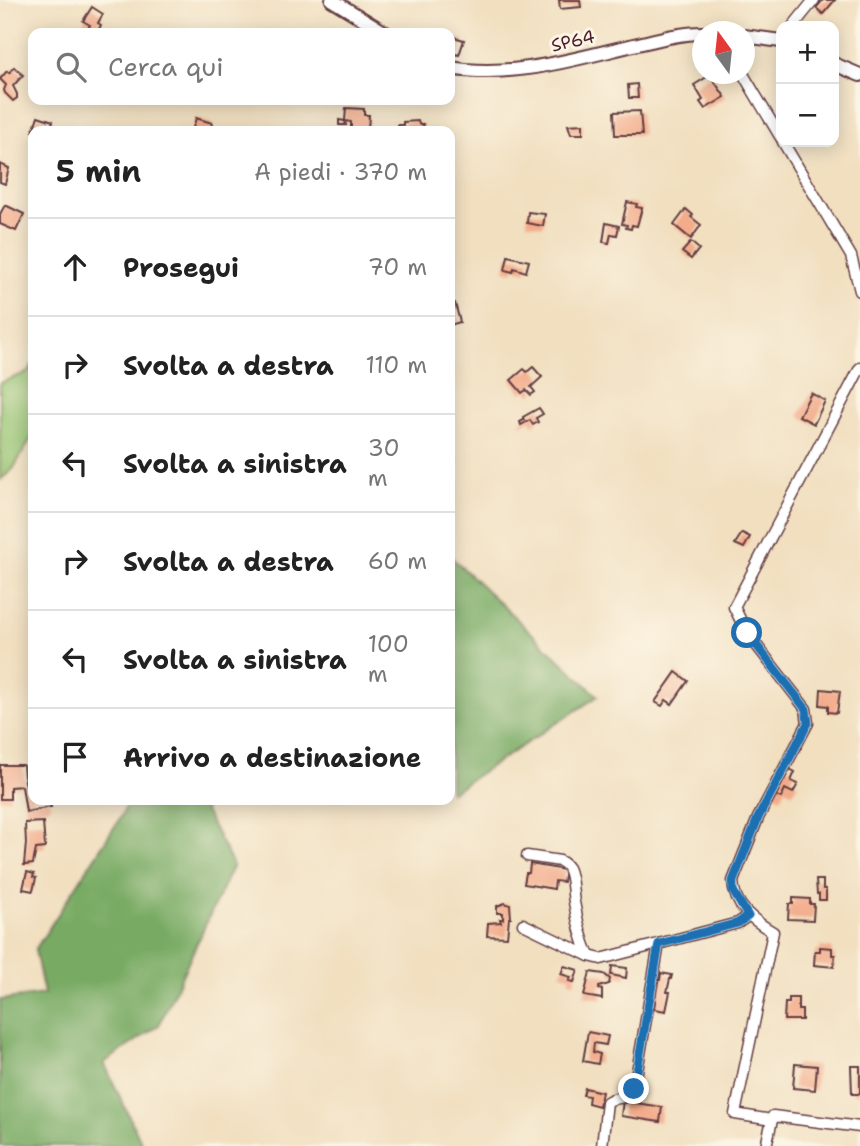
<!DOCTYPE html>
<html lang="it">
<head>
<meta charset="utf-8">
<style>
  :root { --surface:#fff; --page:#f6f6f6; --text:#222; --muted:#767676; --line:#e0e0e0 }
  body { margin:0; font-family:"Shantell Sans",sans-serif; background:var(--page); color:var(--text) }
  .controls { position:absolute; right:21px; top:21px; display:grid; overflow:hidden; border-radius:14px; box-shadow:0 4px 18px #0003 }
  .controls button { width:63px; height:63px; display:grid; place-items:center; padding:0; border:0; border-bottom:2px solid var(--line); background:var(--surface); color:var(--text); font:35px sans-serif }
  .compass { position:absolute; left:692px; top:21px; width:63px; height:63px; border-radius:50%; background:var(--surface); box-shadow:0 4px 18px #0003; rotate:345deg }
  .stop { position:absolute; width:21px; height:21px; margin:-16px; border:5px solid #1f6fb2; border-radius:50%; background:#fff }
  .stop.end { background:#1f6fb2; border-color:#fff; box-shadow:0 2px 7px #0008 }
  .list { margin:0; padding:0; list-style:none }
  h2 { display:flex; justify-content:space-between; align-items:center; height:91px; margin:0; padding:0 28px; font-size:30px }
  h2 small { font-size:23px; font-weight:400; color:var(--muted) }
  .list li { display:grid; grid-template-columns:46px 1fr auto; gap:21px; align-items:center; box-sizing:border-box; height:98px; padding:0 28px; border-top:2px solid var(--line) }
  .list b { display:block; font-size:26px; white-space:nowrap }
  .list em { font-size:23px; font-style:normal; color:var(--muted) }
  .icon { flex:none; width:38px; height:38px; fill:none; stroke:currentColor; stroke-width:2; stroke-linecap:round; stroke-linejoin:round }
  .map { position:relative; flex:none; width:860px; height:1146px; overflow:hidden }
  .search { position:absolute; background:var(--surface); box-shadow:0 4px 18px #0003; left:28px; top:28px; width:427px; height:77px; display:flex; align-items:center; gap:18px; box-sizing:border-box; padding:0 24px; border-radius:14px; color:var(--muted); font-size:26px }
  .panel { position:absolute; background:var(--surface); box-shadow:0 4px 18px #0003; left:28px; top:126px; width:427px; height:679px; border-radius:14px }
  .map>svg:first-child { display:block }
</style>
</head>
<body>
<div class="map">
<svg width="860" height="1146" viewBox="0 0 860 1146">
  <rect width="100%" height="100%" fill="#fcf5e5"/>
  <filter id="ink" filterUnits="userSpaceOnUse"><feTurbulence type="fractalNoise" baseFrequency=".0143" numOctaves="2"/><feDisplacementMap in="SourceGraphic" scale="14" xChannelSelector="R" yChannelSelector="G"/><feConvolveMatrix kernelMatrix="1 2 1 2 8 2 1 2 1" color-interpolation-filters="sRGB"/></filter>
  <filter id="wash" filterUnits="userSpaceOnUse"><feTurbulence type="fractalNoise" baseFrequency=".00686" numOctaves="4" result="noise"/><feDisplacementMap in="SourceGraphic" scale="28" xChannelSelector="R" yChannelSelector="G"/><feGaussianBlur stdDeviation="1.57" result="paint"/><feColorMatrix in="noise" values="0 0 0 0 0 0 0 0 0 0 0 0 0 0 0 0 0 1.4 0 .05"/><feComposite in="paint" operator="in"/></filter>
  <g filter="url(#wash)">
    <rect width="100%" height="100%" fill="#f1dfc0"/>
    <!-- green -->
    <polygon fill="#96c472" stroke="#70724e" stroke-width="2" points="33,363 33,435 13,469 0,480 0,383 29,372"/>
    <!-- forest -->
    <g fill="#78aa64" stroke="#616448" stroke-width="2">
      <polygon points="450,556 598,696 450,793"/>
      <polygon points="129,800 199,800 233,865 159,1025 104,1063 143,1146 0,1146 0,1000 44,994 35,950 122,815"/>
    </g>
    <g id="blocks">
      <!-- building -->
      <g fill="#f3ab8a">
        <polygon points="559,0 580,0 581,7 560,9"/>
        <polygon points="823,0 835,0 823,14 816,8"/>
        <polygon points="92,7 103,14 98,23 101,25 97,33 92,33 87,30 90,25 83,21"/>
        <polygon points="450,36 464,40 459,55 455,54 454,58 450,56"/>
        <polygon points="14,67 23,75 13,86 17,94 17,98 13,101 5,93 4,90 6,85 0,79 7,71 9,73"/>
        <polygon points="710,75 725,97 705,109 700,102 703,100 694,85"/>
        <polygon points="637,84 638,98 629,98 628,85"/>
        <polygon points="346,108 364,109 364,115 369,115 368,130 351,129 351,122 345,121 346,125 339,125 339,120 345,121"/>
        <polygon points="640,111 642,135 615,135 614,112"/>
        <polygon points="38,116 53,121 50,131 33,131"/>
        <polygon points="196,118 212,123 210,131 192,131"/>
        <polygon points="418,121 419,124 423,124 424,131 399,131 398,125 403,125 403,122"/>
        <polygon points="583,124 583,134 571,134 568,125"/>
        <polygon points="0,164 9,168 5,184 0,182"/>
        <polygon points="627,202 637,204 636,207 642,208 637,226 632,225 631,229 626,228 627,225 622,224"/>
        <polygon points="5,205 24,214 16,231 0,224 0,214"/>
        <polygon points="686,209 693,215 691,217 701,225 691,239 674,225"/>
        <polygon points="528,212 545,214 543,226 527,223"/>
        <polygon points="606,223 619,226 617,235 611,234 609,243 603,242"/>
        <polygon points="691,242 699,249 691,259 682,252"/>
        <polygon points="508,256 529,261 526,272 514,268 513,272 505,270"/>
        <polygon points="455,303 460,322 450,325 450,305"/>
        <polygon points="533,367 542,377 531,387 535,392 531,395 526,390 522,393 511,380 524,369 527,372"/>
        <polygon points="811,393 825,401 814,424 799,416"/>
        <polygon points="539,408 543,414 536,418 538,422 533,425 530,420 521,425 520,422 524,420 523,417"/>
        <polygon points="742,533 750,537 744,548 735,544"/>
        <polygon points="676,672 688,681 672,704 666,700 662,706 655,702"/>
        <polygon points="821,689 840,691 837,713 828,712 828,706 820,705"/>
        <polygon points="0,765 23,765 24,777 28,793 33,792 33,800 49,800 51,807 26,812 22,786 10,787 10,799 0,799"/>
        <polygon points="786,767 795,772 791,781 798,784 793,793 785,789 781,798 772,794"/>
        <polygon points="43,822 45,848 36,849 33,864 24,865 26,843 25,823"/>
        <polygon points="530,864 565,870 563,882 555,881 554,889 524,884 526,873 529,873"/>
        <polygon points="27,872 34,874 33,877 36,878 33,891 23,889"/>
        <polygon points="816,880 823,880 823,889 826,889 826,900 819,900 819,894 817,894"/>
        <polygon points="793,898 810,899 810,904 814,904 813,920 788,919 789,904 793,904"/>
        <polygon points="505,903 510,905 511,918 509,918 507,937 487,936 488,923 501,922 500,919 503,919 503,913 497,913 497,906"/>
        <polygon points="820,947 832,948 832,955 835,955 834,967 814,965 815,951 820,951"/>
        <polygon points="564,966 578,970 574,982 569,981 571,977 561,974"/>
        <polygon points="612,966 627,968 626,978 611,975"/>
        <polygon points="590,972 604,974 610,979 609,984 599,987 599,989 602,990 602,999 584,996"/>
        <polygon points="661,973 672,975 671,979 670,979 667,992 670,992 666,1011 654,1009 655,1001 653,999 657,980 660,980"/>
        <polygon points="789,998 798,998 798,1010 802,1010 802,1020 784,1020 785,1003 789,1003"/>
        <polygon points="588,1032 608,1036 606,1045 594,1043 593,1052 600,1054 598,1064 583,1061"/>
        <polygon points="795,1064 817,1066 815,1090 793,1088"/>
        <polygon points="851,1066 860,1066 860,1093 858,1094 852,1094"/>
        <polygon points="585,1088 602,1092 599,1106 588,1103 589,1096 583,1095"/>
        <polygon points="623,1101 662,1107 660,1122 621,1116"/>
      </g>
    </g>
  </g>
  <g filter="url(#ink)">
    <use href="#blocks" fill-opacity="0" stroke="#633c41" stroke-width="2"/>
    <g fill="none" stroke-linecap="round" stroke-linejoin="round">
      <defs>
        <g id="street">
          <polyline points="793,26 814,0"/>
          <polyline points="743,74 781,138"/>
          <polyline points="783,142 851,256 860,291"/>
          <path d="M527,856L560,861C565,864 565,863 568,868C573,878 572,891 574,902C577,920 582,940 589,956"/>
          <polyline points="523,924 589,956 601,959 738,923 748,916"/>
          <polyline points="772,1120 773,1116 860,1127"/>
          <path d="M602,1146L607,1102C617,1094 626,1103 634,1089L659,944"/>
          <path d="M766,1146L772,1120L735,1114L773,932C753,920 734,907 733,881L758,818L808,723L806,709L747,633L734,607L860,368"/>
        </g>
        <g id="secondary">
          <polyline points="332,0 386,33"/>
          <polyline points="744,36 781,41"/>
          <polyline points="834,64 860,75"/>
          <path d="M450,68C513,79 577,58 638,44C659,39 681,33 702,33"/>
        </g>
      </defs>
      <!-- street casing -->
      <use href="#street" stroke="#633c41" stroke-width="13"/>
      <!-- secondary casing -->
      <use href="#secondary" stroke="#633c41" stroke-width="16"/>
      <!-- street -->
      <use href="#street" stroke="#fff" stroke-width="10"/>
      <!-- secondary -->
      <use href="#secondary" stroke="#fff" stroke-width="12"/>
    </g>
  </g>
  <g fill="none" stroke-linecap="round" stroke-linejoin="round" filter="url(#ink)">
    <!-- route -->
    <polyline stroke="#1f6fb2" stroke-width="9" points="634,1089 659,944 738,923 748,916 733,891 733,881 758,818 808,723 806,709 747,633"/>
  </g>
  <g text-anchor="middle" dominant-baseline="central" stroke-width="6" stroke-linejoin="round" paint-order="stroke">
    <!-- street labels -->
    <g font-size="18" fill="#4a1f2b" stroke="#fcf5e5">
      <text transform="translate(573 41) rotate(-13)">SP64</text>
    </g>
  </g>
</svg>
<div class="controls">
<button>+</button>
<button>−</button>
</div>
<svg class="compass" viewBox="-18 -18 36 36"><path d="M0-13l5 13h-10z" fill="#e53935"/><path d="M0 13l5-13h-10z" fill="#767676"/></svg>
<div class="stop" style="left:747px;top:633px"></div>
<div class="stop end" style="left:634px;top:1089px"></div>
<div class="search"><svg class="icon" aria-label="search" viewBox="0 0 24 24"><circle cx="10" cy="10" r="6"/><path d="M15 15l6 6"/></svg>Cerca qui</div>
<section class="panel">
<h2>5 min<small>A piedi · 370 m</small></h2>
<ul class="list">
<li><svg class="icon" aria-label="ahead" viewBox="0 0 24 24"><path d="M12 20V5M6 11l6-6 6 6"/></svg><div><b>Prosegui</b></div><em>70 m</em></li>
<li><svg class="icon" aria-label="right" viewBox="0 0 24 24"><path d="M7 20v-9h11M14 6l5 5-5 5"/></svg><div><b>Svolta a destra</b></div><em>110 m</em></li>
<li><svg class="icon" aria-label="left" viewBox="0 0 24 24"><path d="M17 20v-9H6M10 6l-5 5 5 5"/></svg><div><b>Svolta a sinistra</b></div><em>30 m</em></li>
<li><svg class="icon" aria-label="right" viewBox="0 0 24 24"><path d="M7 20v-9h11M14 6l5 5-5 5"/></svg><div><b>Svolta a destra</b></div><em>60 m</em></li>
<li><svg class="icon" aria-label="left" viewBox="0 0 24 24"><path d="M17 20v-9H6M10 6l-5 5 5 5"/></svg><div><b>Svolta a sinistra</b></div><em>100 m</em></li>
<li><svg class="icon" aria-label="arrive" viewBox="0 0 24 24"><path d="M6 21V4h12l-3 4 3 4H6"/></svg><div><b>Arrivo a destinazione</b></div></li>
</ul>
</section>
</div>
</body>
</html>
